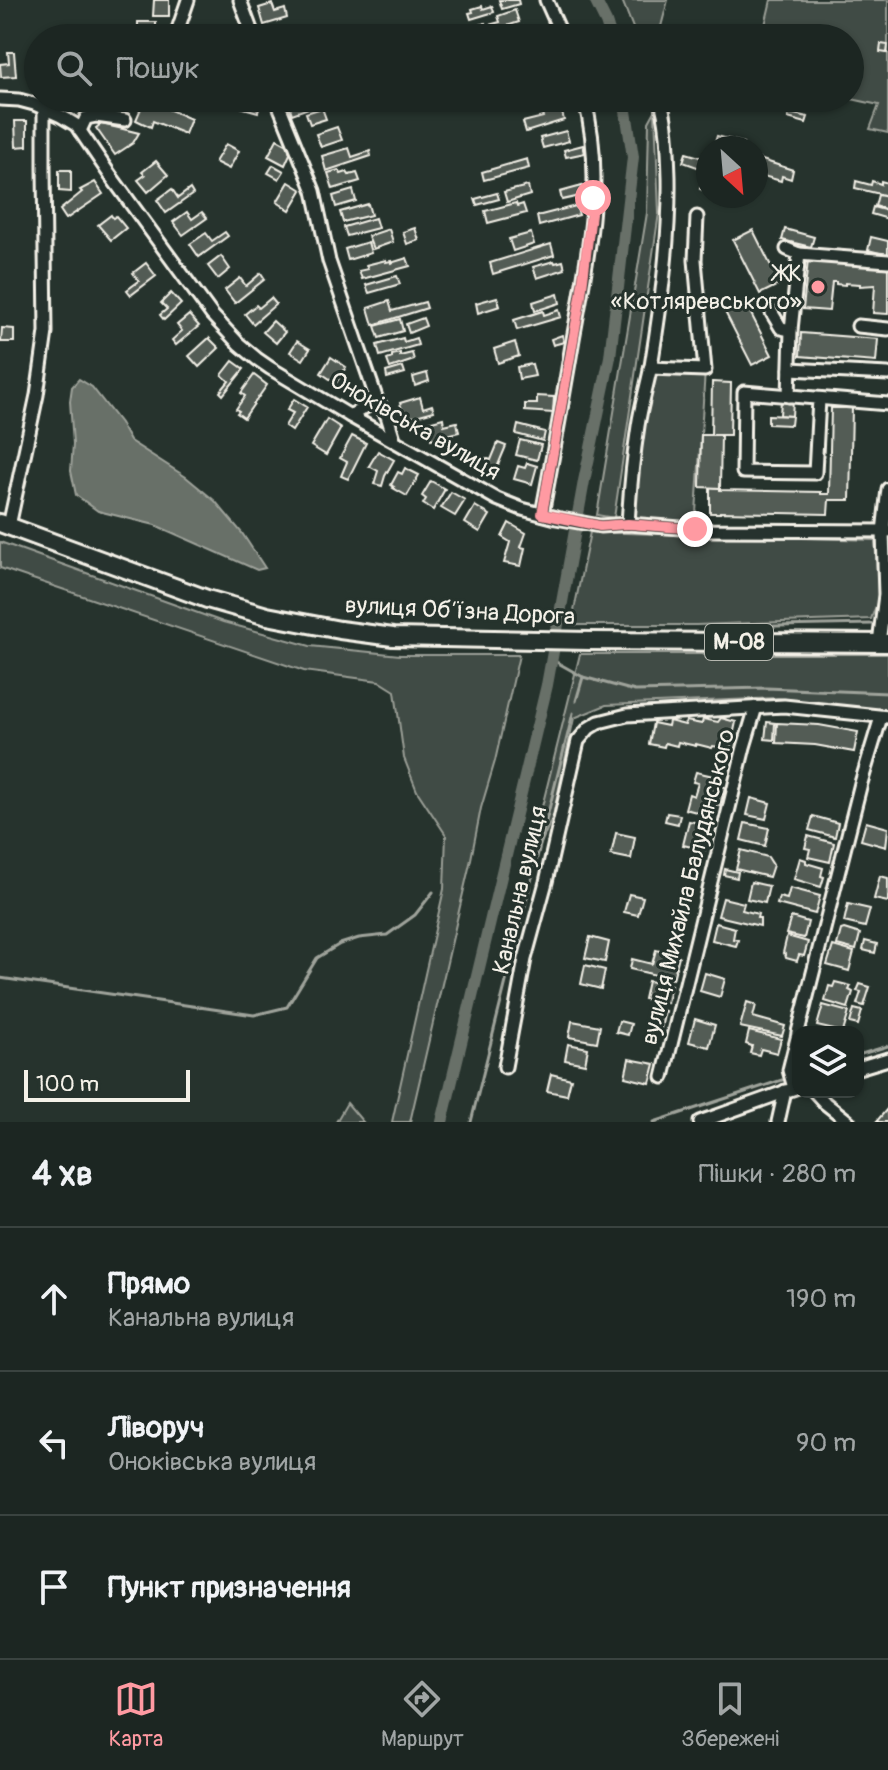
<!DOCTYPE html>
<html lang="uk">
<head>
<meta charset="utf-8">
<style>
  :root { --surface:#1c2622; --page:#29322f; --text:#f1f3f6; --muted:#a0a5a5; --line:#3a4340; --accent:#ff9aa2 }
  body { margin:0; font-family:Pangolin,sans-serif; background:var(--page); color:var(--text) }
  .controls { position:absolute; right:24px; bottom:24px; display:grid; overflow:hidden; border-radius:16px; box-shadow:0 2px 6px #0004 }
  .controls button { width:72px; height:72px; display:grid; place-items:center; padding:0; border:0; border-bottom:2px solid var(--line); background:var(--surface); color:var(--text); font:40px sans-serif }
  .compass { position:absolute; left:696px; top:136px; width:72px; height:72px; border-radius:50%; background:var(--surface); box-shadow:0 2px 6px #0004; rotate:154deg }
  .scale { position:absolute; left:24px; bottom:20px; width:166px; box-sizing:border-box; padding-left:8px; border:4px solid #f4f1e8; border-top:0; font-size:22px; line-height:28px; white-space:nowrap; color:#f4f1e8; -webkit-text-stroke:6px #26332d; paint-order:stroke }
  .stop { position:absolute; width:24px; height:24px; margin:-18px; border:6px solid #ff9aa2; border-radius:50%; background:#fff }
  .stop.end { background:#ff9aa2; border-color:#fff; box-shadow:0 2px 8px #0008 }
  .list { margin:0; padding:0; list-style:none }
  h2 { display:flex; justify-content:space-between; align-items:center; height:104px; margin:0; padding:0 32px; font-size:34px }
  h2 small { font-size:26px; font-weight:400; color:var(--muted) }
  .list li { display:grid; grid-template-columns:52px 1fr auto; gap:24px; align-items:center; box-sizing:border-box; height:144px; padding:0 32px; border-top:2px solid var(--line) }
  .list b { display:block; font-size:30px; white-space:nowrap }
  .list p { margin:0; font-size:26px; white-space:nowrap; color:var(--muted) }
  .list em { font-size:26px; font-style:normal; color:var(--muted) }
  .icon { flex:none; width:44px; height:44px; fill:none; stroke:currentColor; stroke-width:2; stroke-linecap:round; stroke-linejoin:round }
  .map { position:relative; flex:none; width:888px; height:1122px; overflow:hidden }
  .search { position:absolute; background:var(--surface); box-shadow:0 2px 6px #0004; left:24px; right:24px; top:24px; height:88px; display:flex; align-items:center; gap:20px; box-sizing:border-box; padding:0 28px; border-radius:44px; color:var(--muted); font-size:30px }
  .sheet { height:536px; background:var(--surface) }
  nav { display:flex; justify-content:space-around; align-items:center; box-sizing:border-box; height:112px; border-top:2px solid var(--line); background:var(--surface); font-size:22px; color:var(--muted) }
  nav a { display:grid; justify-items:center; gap:4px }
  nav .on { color:var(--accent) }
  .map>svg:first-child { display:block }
</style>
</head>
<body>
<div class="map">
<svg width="888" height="1122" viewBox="0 0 888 1122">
  <rect width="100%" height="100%" fill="#26332d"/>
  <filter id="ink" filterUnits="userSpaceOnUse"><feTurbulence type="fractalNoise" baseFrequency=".0125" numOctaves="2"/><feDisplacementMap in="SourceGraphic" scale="16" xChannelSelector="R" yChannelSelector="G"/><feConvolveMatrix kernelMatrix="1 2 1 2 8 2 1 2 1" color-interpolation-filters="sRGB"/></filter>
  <g filter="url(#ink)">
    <!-- green -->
    <g fill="#414b45" stroke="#9a9e96" stroke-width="2">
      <polygon points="622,0 668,0 658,38 637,38"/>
      <polygon points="771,0 888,0 888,133 870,129 879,105 847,98 850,98 850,38 762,38"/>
      <polygon points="655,111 659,213 614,518 597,515 647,213 649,122"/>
      <polygon points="650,368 705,370 695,529 628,524"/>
      <polygon points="590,532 875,540 879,598 871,619 696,625 571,625"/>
      <polygon points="0,542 223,622 310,646 400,655 519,655 495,761 481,808 471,859 410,1122 392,1122 444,889 446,835 417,791 404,758 395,691 379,681 304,671 0,568"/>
      <polygon points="580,654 888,654 888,709 870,709 778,698 606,705 574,718 553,816 539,848 534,839"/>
      <polygon points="347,1103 363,1122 336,1122"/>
    </g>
    <!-- water -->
    <polygon fill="#676f68" stroke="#9fa39b" stroke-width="2" points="79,379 92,387 120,423 130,441 186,477 215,501 242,533 265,568 257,570 155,525 98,511 76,495 71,471 73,444 70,401 72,387"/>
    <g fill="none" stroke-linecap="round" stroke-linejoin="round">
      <!-- stream -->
      <g stroke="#9fa39b" stroke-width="3">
        <polyline points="722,627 872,624"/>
        <polyline points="551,659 583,677 635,691 766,688 888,693"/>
        <polyline points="576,701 583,677"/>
        <polyline points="0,978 254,1015 287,1007 317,958 340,944 359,938 387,935 415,915 433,892"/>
        <polyline points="858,1055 888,1046"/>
        <polyline points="471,1122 573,713"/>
        <polyline points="654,1122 782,1080"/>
      </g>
      <!-- canal -->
      <g stroke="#676f68" stroke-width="12">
        <polyline points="595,0 606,22 611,38"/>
        <polyline points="442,1122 547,685 584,481 610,357 633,157 624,98"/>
      </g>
    </g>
    <!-- building -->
    <g fill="#525c55" stroke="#f4f1e8" stroke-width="2">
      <polygon points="154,0 169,0 169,16 153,16"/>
      <polygon points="499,0 518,0 519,4 502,9"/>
      <polygon points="272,4 275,12 285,9 287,18 264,25 259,8"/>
      <polygon points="482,6 483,9 492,6 494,12 471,19 469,13 473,12 472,9"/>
      <polygon points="515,10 519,22 491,31 489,25 500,22 498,16"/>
      <rect x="138" y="22" width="18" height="16"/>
      <polygon points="485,23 487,30 476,33 474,27"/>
      <polygon points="523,27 526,38 493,38 493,37"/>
      <polygon points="881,44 888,45 887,53 880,52"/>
      <polygon points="8,52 14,52 16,76 1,77 0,64 9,63"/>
      <polygon points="84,98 143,98 144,102 90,107 85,104"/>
      <polygon points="220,98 230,98 242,102 244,98 262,99 258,112 219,101"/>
      <polygon points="287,98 305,98 307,103 318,99 320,104 292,114"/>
      <polygon points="540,98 565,98 565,99 542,106"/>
      <polygon points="145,99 191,119 185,134 153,121 151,127 136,120"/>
      <polygon points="560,105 564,120 526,132 523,122 543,117 541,110"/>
      <polygon points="322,108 326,119 310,124 306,113"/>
      <polygon points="789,113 808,117 806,123 788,118"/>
      <polygon points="15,121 27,121 27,146 16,147"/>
      <polygon points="101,124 123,129 139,133 133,143 115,155 96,128"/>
      <polygon points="337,127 342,140 321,147 316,134"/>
      <polygon points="566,131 569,141 543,148 540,138"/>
      <polygon points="717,136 743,143 741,148 723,148 714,145"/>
      <polygon points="277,139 288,145 290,154 285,165 268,156"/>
      <polygon points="226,144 239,151 229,169 215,162"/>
      <polygon points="583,145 585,153 566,157 564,150"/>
      <polygon points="349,148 352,157 370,151 371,156 326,171 322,156"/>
      <polygon points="686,153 703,158 700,168 683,162"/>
      <polygon points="756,158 793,170 791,179 782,176 781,181 756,174"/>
      <polygon points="527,159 529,168 484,180 482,172"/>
      <polygon points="156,161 168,175 148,192 138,180 145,175 142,172"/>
      <polygon points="273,165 284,171 279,179 268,173"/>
      <polygon points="59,170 71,170 71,192 59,191"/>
      <polygon points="339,170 341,174 347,172 349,175 357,173 360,181 333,189 328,173"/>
      <polygon points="705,172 708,173 708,192 700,189"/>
      <polygon points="856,181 871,185 872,181 881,184 881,181 888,183 888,196 855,188"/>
      <polygon points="95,182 103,194 66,219 60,210 82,192 80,190"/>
      <polygon points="289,182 302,190 290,210 277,202"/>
      <polygon points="528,186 530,195 507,202 504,192"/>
      <polygon points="582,186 585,195 562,200 560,192"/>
      <polygon points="172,189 178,198 190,189 193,194 166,213 157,200"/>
      <polygon points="353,190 356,201 336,207 333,196"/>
      <polygon points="497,193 499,199 477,205 475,199"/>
      <polygon points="878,195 888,197 888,210 875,206"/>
      <polygon points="516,203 517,206 523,204 526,213 488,223 485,211"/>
      <polygon points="368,204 371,215 343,222 340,212"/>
      <polygon points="576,206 579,215 539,226 537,216"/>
      <polygon points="873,207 888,211 888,219 871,214"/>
      <polygon points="187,212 192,219 202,212 207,218 183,235 173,222"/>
      <polygon points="111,215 113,218 116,216 126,228 111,240 98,225"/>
      <polygon points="375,218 378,228 347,236 344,227"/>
      <polygon points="415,228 419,240 407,244 403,232"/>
      <polygon points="389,229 393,242 373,249 368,236"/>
      <polygon points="785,229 814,237 811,247 782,240"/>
      <polygon points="753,230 780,284 760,294 733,240"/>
      <polygon points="225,232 228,236 199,257 190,244 206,233 212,241"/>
      <polygon points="531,233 534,244 513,251 509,239"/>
      <polygon points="871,237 888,241 888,255 868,250"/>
      <polygon points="368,242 371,253 348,260 345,249"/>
      <polygon points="551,244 554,255 493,274 490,263"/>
      <polygon points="221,256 230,269 218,279 208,266"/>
      <polygon points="407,258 410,266 362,279 359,271 368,269 366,265 386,260 386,262 391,261 391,263"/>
      <polygon points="808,260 888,267 888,314 873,313 875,285 860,286 860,284 845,283 845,285 836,284 836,282 832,282 829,311 803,309"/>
      <polygon points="554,261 555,263 563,261 565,269 537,278 533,267"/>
      <polygon points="146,263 156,276 131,295 127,290 139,281 133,273"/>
      <polygon points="261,273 265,279 235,303 225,290 240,278 246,286"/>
      <polygon points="397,276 400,284 369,293 366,285"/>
      <polygon points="171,293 181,304 164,320 160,315 167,309 161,303"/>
      <polygon points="558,294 560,303 535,311 533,302"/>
      <polygon points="497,297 500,306 478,313 476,303"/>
      <polygon points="271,298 276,304 253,324 245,314 256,305 259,308"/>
      <polygon points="389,301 392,311 425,302 427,308 373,325 368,308"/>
      <polygon points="745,302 772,355 752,365 725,312"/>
      <polygon points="559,310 561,317 517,330 514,320 543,311 544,315"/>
      <polygon points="189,315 199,326 176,345 172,340 182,331 177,325"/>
      <polygon points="423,318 426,326 409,333 406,324"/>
      <polygon points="400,319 403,331 379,338 375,326"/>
      <polygon points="273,321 285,332 276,343 263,332"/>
      <polygon points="2,328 14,329 14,342 1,342"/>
      <polygon points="801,333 878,339 876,362 800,356"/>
      <polygon points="562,335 564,342 553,345 551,339"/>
      <polygon points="209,338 219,348 199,367 189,356"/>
      <polygon points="403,338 404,342 416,338 418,345 380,356 377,345"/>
      <polygon points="297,341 310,349 303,360 290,352"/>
      <polygon points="515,342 519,356 498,363 494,349"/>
      <polygon points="400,353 400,356 412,353 414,360 390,368 387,360 392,358 392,355"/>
      <polygon points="331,357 346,367 336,383 321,373"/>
      <polygon points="233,361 244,369 223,395 220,392 229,381 222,375"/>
      <polygon points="532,364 535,376 519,379 517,367"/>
      <polygon points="403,367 405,373 387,378 386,372"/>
      <polygon points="427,373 429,381 415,386 413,377"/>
      <polygon points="254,375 267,385 244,418 237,413 239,411 236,409 245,396 241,393"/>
      <polygon points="712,382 731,383 730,435 711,435"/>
      <polygon points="537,396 554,397 553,413 525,411 525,404 537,404"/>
      <polygon points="420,397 423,408 432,405 434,411 405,419 400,403"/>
      <polygon points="294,399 307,407 292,431 285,426 293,413 287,410"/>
      <polygon points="781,400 793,401 792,416 780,415"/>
      <polygon points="831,408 852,408 850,500 829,500 828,514 720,512 720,513 710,513 710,487 720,488 720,490 821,492 821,494 829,494"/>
      <polygon points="768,415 792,416 791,425 768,424"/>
      <polygon points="443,418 444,425 457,422 459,432 431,439 428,422"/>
      <polygon points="327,419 341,428 326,455 311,446"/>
      <polygon points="518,425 545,432 543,441 516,434"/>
      <polygon points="701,435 721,435 720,488 700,487"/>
      <polygon points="352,436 366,443 348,479 341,476 347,462 340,458"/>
      <polygon points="520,440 541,445 537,460 516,455"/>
      <polygon points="498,443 506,446 496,470 482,464 485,458 491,460"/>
      <polygon points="378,451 394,460 385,476 382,486 374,484 378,471 369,466"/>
      <polygon points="527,463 537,466 532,484 514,479 518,466 525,468"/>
      <polygon points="405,468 419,475 407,496 393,488 394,487 391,485 398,472 402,474"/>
      <polygon points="431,481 445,489 433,510 423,504 426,499 422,496"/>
      <polygon points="451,492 465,500 455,516 441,508"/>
      <polygon points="475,506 490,515 480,532 465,523"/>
      <polygon points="509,523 526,533 521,547 525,548 521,566 504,563 510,542 502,537"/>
      <polygon points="721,718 736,722 730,749 713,746 712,748 696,744 696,746 678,742 677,746 665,743 664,747 649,744 653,723 668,726 669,721 685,725 686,721 702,724 703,719 718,722"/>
      <polygon points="767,722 775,723 774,740 765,739"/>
      <polygon points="777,723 819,725 858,732 854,752 815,745 776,743"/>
      <polygon points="696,772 722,778 720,785 725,787 720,806 715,805 712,816 685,809 689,794 694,796 698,783 693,782"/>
      <polygon points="751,798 770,803 766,819 747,815"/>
      <polygon points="667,813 680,815 678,824 665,821"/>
      <polygon points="813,816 838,823 835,837 809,830"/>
      <polygon points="689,821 710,825 705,850 683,845"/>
      <polygon points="866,822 888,828 886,847 861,840"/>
      <polygon points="745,823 769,828 765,846 741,840"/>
      <polygon points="616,833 635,837 631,859 611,855"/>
      <polygon points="808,836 834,843 830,862 808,857 810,849 805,848"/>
      <polygon points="741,850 768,857 773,865 769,877 736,869"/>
      <polygon points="800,858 806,860 806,863 823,868 821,876 824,877 821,887 794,879"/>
      <polygon points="725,869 738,872 737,878 724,875"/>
      <polygon points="880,876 888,878 888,902 874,899"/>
      <polygon points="751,882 769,886 765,903 747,899"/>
      <polygon points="790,888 820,896 815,914 777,904 779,897 787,899"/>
      <polygon points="629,894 643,897 638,915 624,912"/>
      <polygon points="723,898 744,903 742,910 758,914 757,918 760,918 760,926 718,916"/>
      <polygon points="848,904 870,909 865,927 844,922"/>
      <polygon points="791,917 808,922 804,938 786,934"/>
      <polygon points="716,923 735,928 733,939 738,940 736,946 712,940"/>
      <polygon points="844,929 860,934 856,950 837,945 841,930"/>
      <polygon points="787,936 808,942 804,956 799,955 797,961 786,958 785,954 783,953"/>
      <polygon points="590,937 609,942 605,962 585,958"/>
      <polygon points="865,941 877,944 875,953 863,950"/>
      <polygon points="833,946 854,952 849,971 827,965"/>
      <polygon points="656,950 679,956 673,979 630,969 632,959 652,964"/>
      <polygon points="585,965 605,970 601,989 581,984"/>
      <polygon points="705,973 725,979 720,997 700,991"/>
      <polygon points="648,981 671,985 667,1003 644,999"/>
      <polygon points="835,982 851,986 849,990 853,992 848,1008 825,1001 829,986 833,987"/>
      <polygon points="860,984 870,987 864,1006 857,1004 861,992 857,991"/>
      <polygon points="747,1002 756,1005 753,1017 785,1026 782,1036 740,1027"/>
      <polygon points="823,1005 849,1012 843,1032 817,1026"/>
      <polygon points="651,1008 665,1011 661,1028 647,1025"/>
      <polygon points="854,1009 862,1011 858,1025 850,1023"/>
      <polygon points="695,1019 715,1025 709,1047 689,1042"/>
      <polygon points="572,1021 600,1026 597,1042 569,1037"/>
      <polygon points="619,1021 631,1024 628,1035 616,1032"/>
      <polygon points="749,1031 781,1039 777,1053 761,1049 759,1055 750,1053 752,1046 746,1044"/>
      <polygon points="568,1044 588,1048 585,1064 565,1060"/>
      <polygon points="629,1059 655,1064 650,1083 625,1077"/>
      <polygon points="551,1074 571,1079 567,1095 547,1091"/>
      <polygon points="887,1109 888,1122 876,1122"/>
    </g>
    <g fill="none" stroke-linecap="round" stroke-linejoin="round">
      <defs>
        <g id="minor">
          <polyline points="240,0 254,38"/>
          <polyline points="546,0 563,38"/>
          <polyline points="175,38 188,0"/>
          <polyline points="276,98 314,191 329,261 377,400 387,416 394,439"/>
          <polyline points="0,99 19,100 34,104 61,116 76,125 110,175 212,315 239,344 257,359 270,368 350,416 497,499 522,509 556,518 600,526 628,524 707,530 888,531"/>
          <polyline points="80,131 86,118 96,116 125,120"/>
          <polyline points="787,249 799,254 791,330 789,396"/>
          <polyline points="799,254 888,261"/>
          <polyline points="772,313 781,328 791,330"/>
          <polyline points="858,326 888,329"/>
          <polyline points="650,368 705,370 695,260 697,217"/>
          <polyline points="790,369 888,374"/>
          <polyline points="819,399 815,473 743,472 744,392 888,404"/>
          <polyline points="350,416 377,400"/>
          <path d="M542,514C553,456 563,398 573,339C587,261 606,177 584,98"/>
          <path d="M628,524C630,491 633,458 638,426C641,406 647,386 651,366C661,304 670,240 669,177C668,150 668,124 660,98"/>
          <polyline points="9,526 37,395 46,332 44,168 44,110 46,98"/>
          <polyline points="879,643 885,595 883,532 888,489"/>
          <polyline points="798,1032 861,783 881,717"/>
          <polyline points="505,1067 525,959 546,882 575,754 578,741 589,728 599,722 627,715 784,706 888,717"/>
          <polyline points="858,1068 888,1059"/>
          <polyline points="663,1077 744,747 756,707"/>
          <polyline points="794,1088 789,1070 798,1034"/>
          <polyline points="815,1092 825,1103 849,1122"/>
          <polyline points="700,1122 798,1087"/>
          <polyline points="778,1122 785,1091"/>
        </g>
        <polyline id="highway" points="0,523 207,599 267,616 340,630 393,637 590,641 888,643"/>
      </defs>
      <!-- minor casing -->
      <use href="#minor" stroke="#f4f1e8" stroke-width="17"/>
      <!-- highway casing -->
      <use href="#highway" stroke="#f4f1e8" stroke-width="22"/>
      <!-- minor -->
      <use href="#minor" stroke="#26332d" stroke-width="11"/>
      <!-- highway -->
      <use href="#highway" stroke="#26332d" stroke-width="16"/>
    </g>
  </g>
  <g fill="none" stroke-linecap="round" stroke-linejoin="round" filter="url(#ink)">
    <!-- route -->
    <polyline stroke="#ff9aa2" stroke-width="10" points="593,198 581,296 542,514 600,526 628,524 695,529"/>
  </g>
  <!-- markers -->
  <circle fill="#ff9aa2" stroke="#26332d" stroke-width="3" cx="818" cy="287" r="8"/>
  <g text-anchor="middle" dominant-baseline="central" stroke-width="6" stroke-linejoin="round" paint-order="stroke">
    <!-- shield labels -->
    <rect fill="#26332d" stroke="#b6b8b0" stroke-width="2" x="705" y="624" width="68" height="36" rx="6"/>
    <g font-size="22" font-weight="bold" fill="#f4f1e8">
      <text x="739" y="642">М-08</text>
    </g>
    <!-- poi labels -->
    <g font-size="24" fill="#f4f1e8" stroke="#26332d" text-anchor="end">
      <text x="802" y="273">ЖК<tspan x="802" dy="28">«Котляревського»</tspan></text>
    </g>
    <!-- street labels -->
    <g font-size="24" fill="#f4f1e8" stroke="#26332d">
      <text transform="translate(415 426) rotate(30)">Оноківська вулиця</text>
      <text transform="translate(460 611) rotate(3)">вулиця Обʼїзна Дорога</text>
      <text transform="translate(688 887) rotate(-76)">вулиця Михайла Балудянського</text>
      <text transform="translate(520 890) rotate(-77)">Канальна вулиця</text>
    </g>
  </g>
</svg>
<div class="controls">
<button><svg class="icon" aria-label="layers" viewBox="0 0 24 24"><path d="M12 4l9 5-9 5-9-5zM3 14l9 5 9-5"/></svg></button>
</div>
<svg class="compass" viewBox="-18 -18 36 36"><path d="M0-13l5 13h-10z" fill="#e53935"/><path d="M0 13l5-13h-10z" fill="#a0a5a5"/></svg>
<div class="scale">100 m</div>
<div class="stop" style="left:593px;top:198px"></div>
<div class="stop end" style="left:695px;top:529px"></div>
<div class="search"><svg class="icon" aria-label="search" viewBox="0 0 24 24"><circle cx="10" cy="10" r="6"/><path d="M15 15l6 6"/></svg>Пошук</div>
</div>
<section class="sheet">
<h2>4 хв<small>Пішки · 280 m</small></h2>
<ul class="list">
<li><svg class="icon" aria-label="ahead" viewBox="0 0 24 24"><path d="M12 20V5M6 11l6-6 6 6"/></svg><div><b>Прямо</b><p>Канальна вулиця</p></div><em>190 m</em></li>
<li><svg class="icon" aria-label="left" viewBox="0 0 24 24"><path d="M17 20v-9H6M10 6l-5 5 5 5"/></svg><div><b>Ліворуч</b><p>Оноківська вулиця</p></div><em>90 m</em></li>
<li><svg class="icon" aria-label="arrive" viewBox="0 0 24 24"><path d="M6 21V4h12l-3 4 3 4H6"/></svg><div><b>Пункт призначення</b></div></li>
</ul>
</section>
<nav>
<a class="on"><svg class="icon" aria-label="map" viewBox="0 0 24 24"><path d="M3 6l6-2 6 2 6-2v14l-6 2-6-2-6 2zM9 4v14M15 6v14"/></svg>Карта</a>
<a><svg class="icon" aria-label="directions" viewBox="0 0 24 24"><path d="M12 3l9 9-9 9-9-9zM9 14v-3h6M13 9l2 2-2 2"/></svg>Маршрут</a>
<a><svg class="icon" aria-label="saved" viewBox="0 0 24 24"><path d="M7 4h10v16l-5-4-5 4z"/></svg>Збережені</a>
</nav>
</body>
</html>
